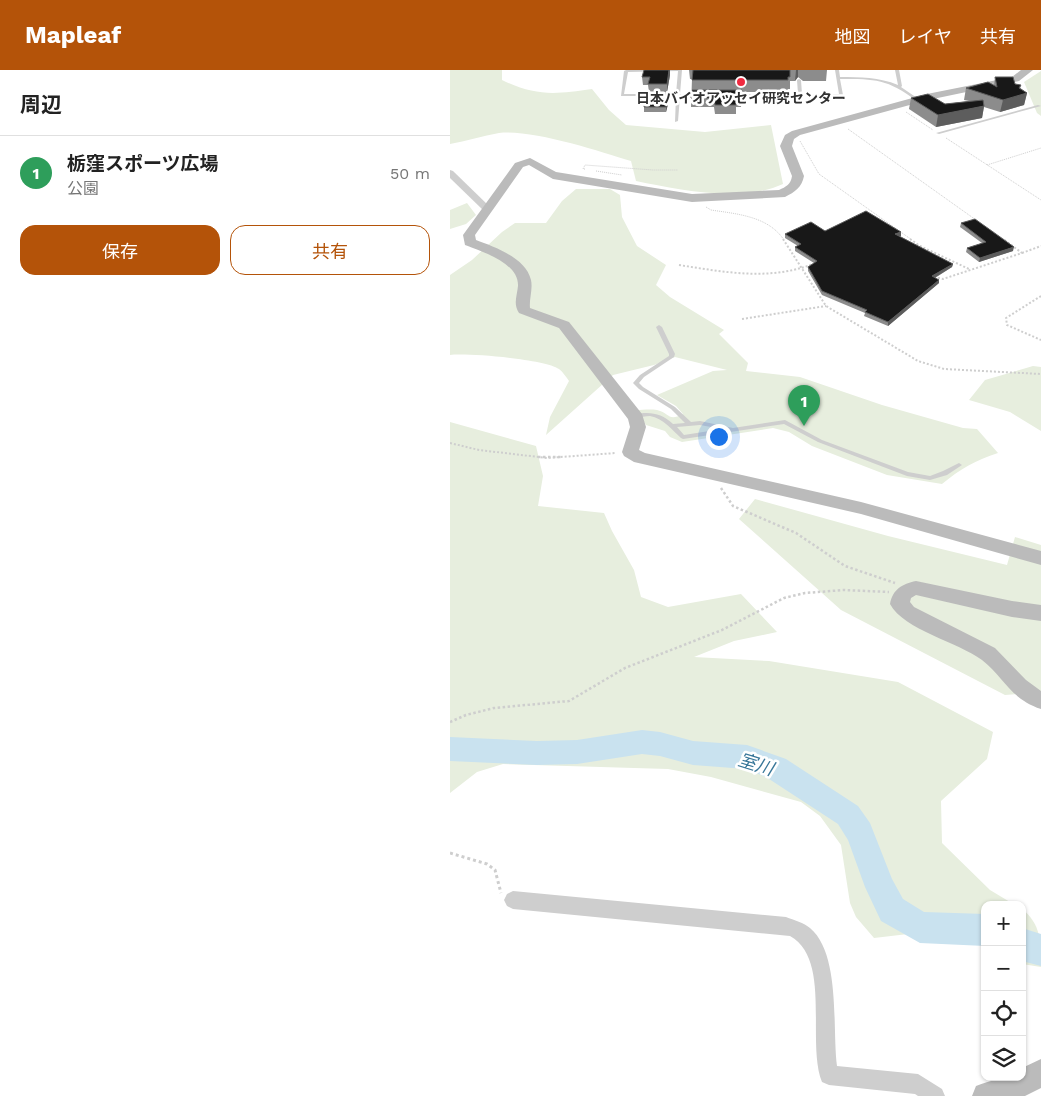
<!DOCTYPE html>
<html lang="ja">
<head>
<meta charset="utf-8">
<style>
  :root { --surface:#fff; --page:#f6f6f6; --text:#222; --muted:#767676; --line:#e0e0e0; --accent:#b45309 }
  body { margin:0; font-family:"Work Sans","Noto Sans JP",sans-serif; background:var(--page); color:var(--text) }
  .controls { position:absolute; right:15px; bottom:15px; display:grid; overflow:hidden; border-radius:10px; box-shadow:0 1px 4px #0004 }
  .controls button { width:45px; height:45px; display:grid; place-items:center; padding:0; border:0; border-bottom:1px solid var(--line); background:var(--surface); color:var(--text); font:25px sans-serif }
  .you { position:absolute; left:268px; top:366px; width:18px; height:18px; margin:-12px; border:4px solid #fff; border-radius:50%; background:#1a73e8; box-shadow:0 0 0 8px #1a73e833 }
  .badge { display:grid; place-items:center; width:32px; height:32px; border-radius:50%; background:var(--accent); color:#fff; font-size:16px; font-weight:700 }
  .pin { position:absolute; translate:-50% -41px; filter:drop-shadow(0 1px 2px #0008) }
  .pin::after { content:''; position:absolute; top:26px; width:18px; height:15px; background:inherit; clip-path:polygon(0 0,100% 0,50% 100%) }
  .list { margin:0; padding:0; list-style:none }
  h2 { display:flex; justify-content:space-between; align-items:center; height:65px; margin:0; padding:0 20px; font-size:21px }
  h2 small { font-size:16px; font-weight:400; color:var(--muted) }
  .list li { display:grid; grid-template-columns:32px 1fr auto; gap:15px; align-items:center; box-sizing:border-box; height:75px; padding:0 20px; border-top:1px solid var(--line) }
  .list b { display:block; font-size:19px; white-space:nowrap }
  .list p { margin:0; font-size:16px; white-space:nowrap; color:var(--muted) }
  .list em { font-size:16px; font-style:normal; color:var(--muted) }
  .actions { display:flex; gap:10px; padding:15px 20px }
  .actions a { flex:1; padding:11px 0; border:1px solid var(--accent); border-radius:15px; text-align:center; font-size:18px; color:var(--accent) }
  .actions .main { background:var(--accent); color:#fff }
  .icon { flex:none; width:28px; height:28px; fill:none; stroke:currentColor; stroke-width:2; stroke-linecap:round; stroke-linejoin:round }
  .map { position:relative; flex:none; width:591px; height:1026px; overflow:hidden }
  header { display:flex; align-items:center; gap:30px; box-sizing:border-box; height:70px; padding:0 25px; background:var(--accent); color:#fff }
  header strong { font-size:24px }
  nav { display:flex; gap:28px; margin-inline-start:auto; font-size:18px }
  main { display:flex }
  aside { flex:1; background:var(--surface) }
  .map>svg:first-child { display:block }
</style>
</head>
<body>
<header>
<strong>Mapleaf</strong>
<nav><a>地図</a><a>レイヤ</a><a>共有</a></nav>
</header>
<main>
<aside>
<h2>周辺<small></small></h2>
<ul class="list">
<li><span class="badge" style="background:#2e9e5b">1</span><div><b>栃窪スポーツ広場</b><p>公園</p></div><em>50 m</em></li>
</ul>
<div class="actions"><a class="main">保存</a><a>共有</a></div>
</aside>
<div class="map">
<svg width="591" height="1026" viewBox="0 0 591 1026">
  <rect width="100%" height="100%" fill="#fff"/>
  <!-- green -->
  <g fill="#e7eede">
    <path d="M0,0H52V10C86,27 107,24 142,19L159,40L176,55L255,62L321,55L333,114C292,133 230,120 186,111L181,91C148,81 82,59 49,63C33,66 16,71 0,74Z"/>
    <polygon points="591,1 591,46 587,43 574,12"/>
    <path d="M126,119H160L170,125L172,147L187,176L216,195L206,215L220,227L274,260L269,264L298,293L296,301L350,307L432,335L513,358L527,359L548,383C526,390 510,399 492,414L437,405L362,376L339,362L323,358L232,372L220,367L215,361L196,355L186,340C192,340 200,339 207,340C220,343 218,352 233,344L226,336L207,325L263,301L277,300L225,287L204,295L163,305L96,365L100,347L119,311C116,307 113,302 109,299C95,289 18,283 0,285V205L22,190L52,162L65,153H96L112,131Z"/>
    <polygon points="17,133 26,145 16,154 0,159 0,140"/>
    <polygon points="583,296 591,297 591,361 560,342 519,330 535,310"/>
    <polygon points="0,352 86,376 93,406 88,436 154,443 162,461 184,500 191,527 218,537 291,524 327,562 284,571 244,587 319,591 448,612 543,662 537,689 491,731 492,773 540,820 565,835 535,835 535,874 458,864 424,868 406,847 400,833 391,775 370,746 351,732 261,707 218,699 53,694 27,702 0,723"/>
    <polygon points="305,429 438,466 557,495 565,467 591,475 591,622 555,625 391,540 289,449"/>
    <path d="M572,839C591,854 591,872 591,897L572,894Z"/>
  </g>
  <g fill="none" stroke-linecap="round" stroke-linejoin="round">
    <!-- river -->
    <g fill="#c9e2ef" fill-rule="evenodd">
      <polygon points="192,660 210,662 243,671 297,675 336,689 408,736 420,753 442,809 453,829 474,842 535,844 535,876 470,873 431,851 415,817 398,770 388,754 316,707 296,699 243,695 210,686 192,684 127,694 87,695 0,691 0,667 87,671 127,670"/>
      <polygon points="572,858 591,864 591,896 572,891"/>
    </g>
    <!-- path-far3 -->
    <g stroke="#cecece" stroke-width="1" stroke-dasharray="1 1" stroke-linecap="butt">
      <polyline points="456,42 483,60"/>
      <polyline points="398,59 526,150"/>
      <polyline points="496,68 591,130"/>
      <polyline points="350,71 369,104 462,170"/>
      <polyline points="537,95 591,78"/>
      <polyline points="135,99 133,99 135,95 203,100 228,100"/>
      <polyline points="146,101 172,105"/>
      <path d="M256,137L261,140C287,144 318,146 334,170"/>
      <polyline points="535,156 555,170"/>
    </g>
    <!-- path-far2 -->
    <g stroke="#cecece" stroke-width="2" stroke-dasharray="2 2" stroke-linecap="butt">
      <polyline points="333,169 376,236 468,291 494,299 591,304"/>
      <polyline points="460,169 470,176 519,199"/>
      <polyline points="572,183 591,176"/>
      <path d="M229,195C274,202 319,211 363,194"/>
      <polyline points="484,207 493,209 572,183 553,169"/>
      <polyline points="591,226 556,248 557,255 591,270"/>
      <polyline points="292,249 376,236"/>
      <polyline points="0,373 29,380 97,388 166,383"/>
    </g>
    <!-- path-far1 -->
    <g stroke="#cecece" stroke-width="2.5" stroke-dasharray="2.5 2.5" stroke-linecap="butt">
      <polyline points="88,387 111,387"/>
      <polyline points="271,418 283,436 346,463 395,496 445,513"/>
      <polyline points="0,652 16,645 44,638 119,631 175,598 272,560 334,528 355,523 394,520 439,522"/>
    </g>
    <!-- path -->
    <polyline stroke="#cecece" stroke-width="3" stroke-dasharray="3 3" stroke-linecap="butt" points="0,783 37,794 45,800 51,823"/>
    <!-- lane -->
    <g fill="#cecece" fill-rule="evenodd">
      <path d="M176,0H232L230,24H249L251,25L249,26H230L228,51L225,52L226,26H171L174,1ZM228,1L226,24H174L178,2Z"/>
      <path d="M385,0H389L390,7C410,7 429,7 448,15L445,0H449L452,16L451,17L470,30L467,31C437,9 426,9 390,9L393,25L391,26H283L281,25L283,24H348L347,10L349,9L351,10L352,24H389Z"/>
      <polygon points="588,35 591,36 489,64 486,63"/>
      <path d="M209,255L212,257L225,284L224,287L194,307L189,313L193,317L225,337L241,352L250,351L283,358L335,350L372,370L458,402L480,406L493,401L509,393L512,395L497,405L480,410L457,406L368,372L334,354L233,369L231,368C222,360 213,348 200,346C194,346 189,348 183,347V345C199,341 211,343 223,354L235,353L221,339L189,319L183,313L190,305L219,286V284L206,257ZM250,355L272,359L234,365L227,357Z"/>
    </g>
    <!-- street -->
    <g fill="#cecece" fill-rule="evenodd">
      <polygon points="0,100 3,101 40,137 40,141 34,141 0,108"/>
      <path d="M63,821L336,847C344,850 354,853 360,858C391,884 382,959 387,996L468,1004L492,1019L495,1026H468L465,1024L379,1015L372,1012C356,973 382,889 340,866L63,839L57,836L54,830L57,824Z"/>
    </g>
    <!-- secondary -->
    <g fill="#bbb" fill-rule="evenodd">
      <path d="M571,0H583L569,11L478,30L350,65L344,69L342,76L354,106C352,117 345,122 335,127L242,132L103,109L79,95L73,97L25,165L26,170C45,177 76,188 81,210C83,219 79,229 80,238L119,252L192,344L196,357L189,380L195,383L411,432L591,481V495L411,444L184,392L174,386L172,382L180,357L178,349L109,258L69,243C63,234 67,226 68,216C69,193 33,182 15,175L13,165L65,93L80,88L106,102L242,124L329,120C336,117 341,114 342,106L330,76L335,65L342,61L477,24L562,7Z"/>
      <path d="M466,511L562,531L591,535V551L562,547L466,525L461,528L460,532L464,537L545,578L576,610L591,621V639C559,628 555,608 532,590C508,572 454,560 440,534C443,519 452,514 466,511Z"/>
      <path d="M591,989V1018L575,1026H522L526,1016C542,1010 556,1007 572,1007V998Z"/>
    </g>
  </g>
  <!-- wall -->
  <g fill="#8c8c8c">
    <polygon points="239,0 377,0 376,11 353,11 348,7 345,11 340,11 340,19 338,19 337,22 292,22 291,37 286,37 286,44 265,44 264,37 241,37 242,9 240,9"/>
    <polygon points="220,5 217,22 199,22 198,15 193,15 192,7"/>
    <polygon points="545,7 565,14 577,23 574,35 550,42 534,37 532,48 486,57 459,39 461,28 495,34 519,31 514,30 516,18 544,15"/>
    <polygon points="216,24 218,24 219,30 216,42 194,42 194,37"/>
    <polygon points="319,25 337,25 336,32 319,32"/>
    <polygon points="511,153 563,181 529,192 516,182 517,178 532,173 510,157"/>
    <polygon points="335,164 451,166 449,166 503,194 502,197 485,208 489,210 489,213 438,256 414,246 415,243 372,225 358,201 358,197 364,193 345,181 345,177 348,176 335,168"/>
  </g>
  <!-- shaded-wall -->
  <g fill="#5d5d5d">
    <polygon points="219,0 220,0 220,5 217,22 217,14"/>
    <polygon points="346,0 348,0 348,7 345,11"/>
    <polygon points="571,15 568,25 577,23 574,35 550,42 553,30 569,18"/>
    <polygon points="218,24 219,30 216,42 216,37"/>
    <polygon points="534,36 532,48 486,57 488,45"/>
    <polygon points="451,162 451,166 445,168 445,164"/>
    <polygon points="564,177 563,181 529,192 530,188"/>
    <polygon points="503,194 502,197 481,210 482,206"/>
    <polygon points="489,210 489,213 438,256 438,252"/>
  </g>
  <!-- building -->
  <g fill="#181818" stroke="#5d5d5d">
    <polygon points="194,0 219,0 217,14 198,14 200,7 192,7"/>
    <polygon points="243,0 340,0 340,7 338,7 338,10 242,10"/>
    <polygon points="545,7 563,7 565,14 571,15 569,18 577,23 553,30 516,18 538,12 547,17"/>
    <polygon points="242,20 292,20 291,28 286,28 286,35 265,35 264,28 241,28"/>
    <polygon points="197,23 216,23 215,24 218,24 216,37 194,37"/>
    <polygon points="478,24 495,34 533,30 534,36 488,45 461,28"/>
    <polygon points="319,25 337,25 336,29 319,29"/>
    <polygon points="416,141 451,162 445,164 503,194 482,206 489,210 438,252 415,242 417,240 372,221 358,197 367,191 345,177 351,174 335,164 361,152 375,161"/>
    <polygon points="525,149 564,177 530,188 517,178 536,172 511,153"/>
  </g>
  <!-- markers -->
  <circle fill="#f02a40" stroke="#fff" stroke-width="2" cx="291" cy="12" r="5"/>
  <g text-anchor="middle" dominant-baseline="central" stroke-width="5" stroke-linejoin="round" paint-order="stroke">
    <!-- far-poi labels -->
    <g font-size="14" font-weight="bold" fill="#313131" stroke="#fff">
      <text x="291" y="28">日本バイオアッセイ研究センター</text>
    </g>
    <!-- water labels -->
    <g font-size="18" font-style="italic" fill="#397799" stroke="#fff">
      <text transform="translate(306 694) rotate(17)">室川</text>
    </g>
  </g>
</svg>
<div class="controls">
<button>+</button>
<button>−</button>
<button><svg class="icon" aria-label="locate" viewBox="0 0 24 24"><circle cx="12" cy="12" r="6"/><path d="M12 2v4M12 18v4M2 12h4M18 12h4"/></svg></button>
<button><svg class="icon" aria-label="layers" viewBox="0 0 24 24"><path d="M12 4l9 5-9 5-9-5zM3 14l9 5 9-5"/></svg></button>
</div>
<div class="you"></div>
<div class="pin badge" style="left:354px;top:356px;background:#2e9e5b">1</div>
</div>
</main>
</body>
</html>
